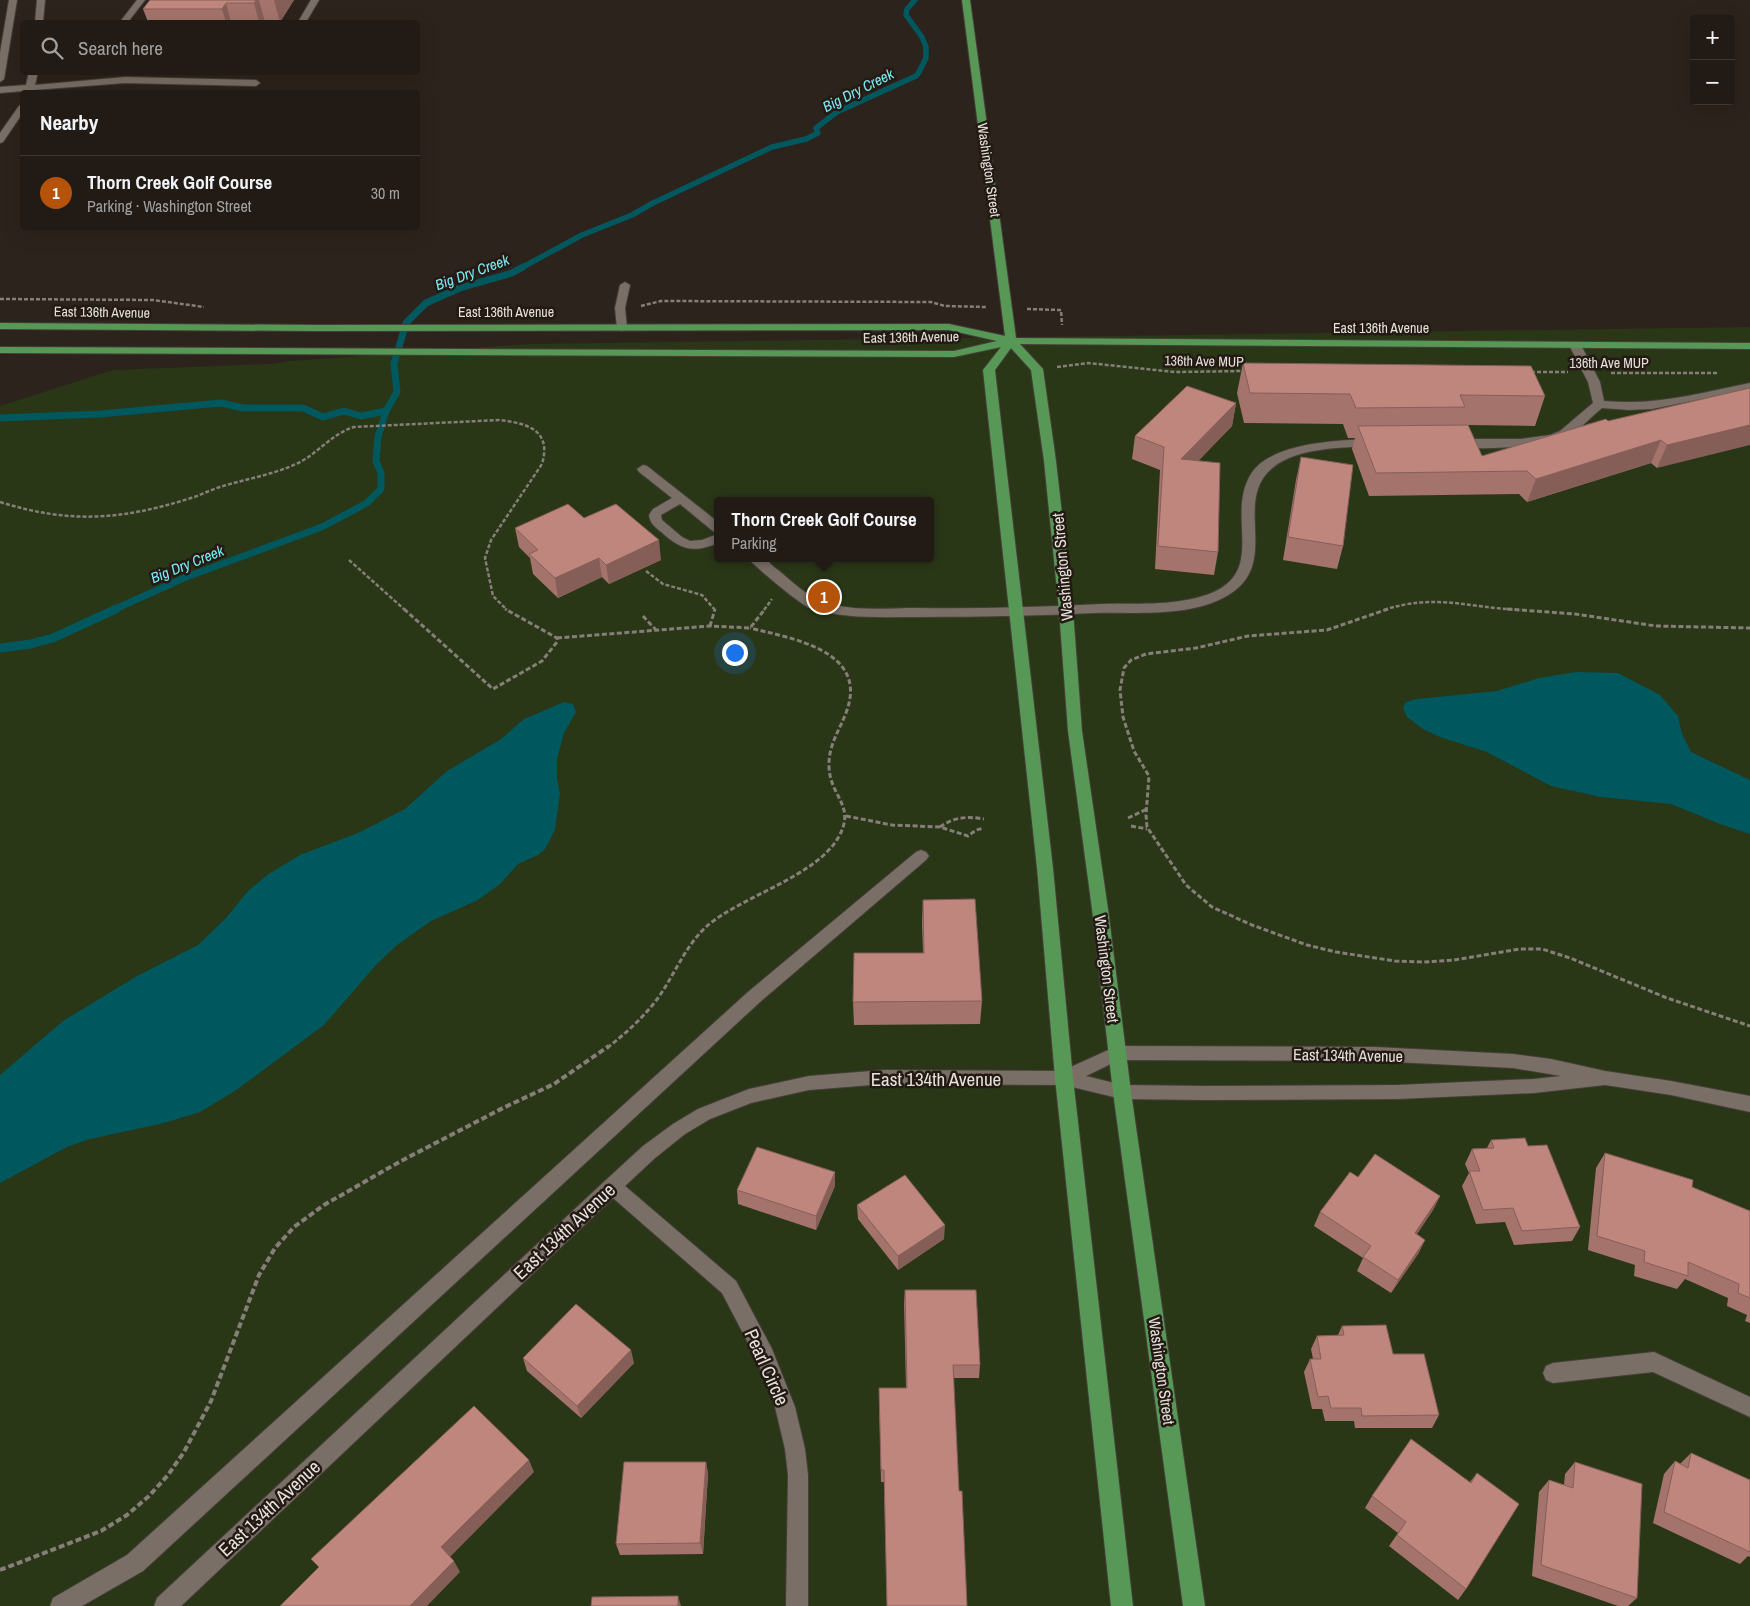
<!DOCTYPE html>
<html lang="en">
<head>
<meta charset="utf-8">
<style>
  :root { --surface:#211a15; --page:#29231e; --text:#f1f3f6; --muted:#a2a1a0; --line:#3e3834; --accent:#b45309 }
  body { margin:0; font-family:"Archivo Narrow",sans-serif; background:var(--page); color:var(--text) }
  .controls { position:absolute; right:15px; top:15px; display:grid; overflow:hidden; border-radius:5px; box-shadow:0 5px 20px #0002 }
  .controls button { width:45px; height:45px; display:grid; place-items:center; padding:0; border:0; border-bottom:1px solid var(--line); background:var(--surface); color:var(--text); font:25px sans-serif }
  .you { position:absolute; left:734px; top:652px; width:18px; height:18px; margin:-12px; border:4px solid #fff; border-radius:50%; background:#1a73e8; box-shadow:0 0 0 8px #1a73e833 }
  .badge { display:grid; place-items:center; width:32px; height:32px; border-radius:50%; background:var(--accent); color:#fff; font-size:16px; font-weight:700 }
  .pin { position:absolute; translate:-50% -50%; border:2px solid #fff; box-shadow:0 1px 5px #0006 }
  .popup { position:absolute; left:714px; top:497px; width:220px; height:65px; box-sizing:border-box; display:grid; place-content:center; border-radius:5px; background:var(--surface); filter:drop-shadow(0 1px 4px #0005); font-size:16px; white-space:nowrap; color:var(--muted) }
  .popup b { font-size:19px; color:var(--text) }
  .popup::after { content:''; position:absolute; left:50%; top:100%; margin-left:-10px; border:10px solid transparent; border-top-color:var(--surface) }
  .list { margin:0; padding:0; list-style:none }
  h2 { display:flex; justify-content:space-between; align-items:center; height:65px; margin:0; padding:0 20px; font-size:21px }
  h2 small { font-size:16px; font-weight:400; color:var(--muted) }
  .list li { display:grid; grid-template-columns:32px 1fr auto; gap:15px; align-items:center; box-sizing:border-box; height:75px; padding:0 20px; border-top:1px solid var(--line) }
  .list b { display:block; font-size:19px; white-space:nowrap }
  .list p { margin:0; font-size:16px; white-space:nowrap; color:var(--muted) }
  .list em { font-size:16px; font-style:normal; color:var(--muted) }
  .icon { flex:none; width:28px; height:28px; fill:none; stroke:currentColor; stroke-width:2; stroke-linecap:round; stroke-linejoin:round }
  .map { position:relative; flex:none; width:1750px; height:1606px; overflow:hidden }
  .search { position:absolute; background:var(--surface); box-shadow:0 5px 20px #0002; left:20px; top:20px; width:400px; height:55px; display:flex; align-items:center; gap:12px; box-sizing:border-box; padding:0 18px; border-radius:5px; color:var(--muted); font-size:19px }
  .panel { position:absolute; background:var(--surface); box-shadow:0 5px 20px #0002; left:20px; top:90px; width:400px; height:140px; border-radius:5px }
  .map>svg:first-child { display:block }
</style>
</head>
<body>
<div class="map">
<svg width="1750" height="1606" viewBox="0 0 1750 1606">
  <rect width="100%" height="100%" fill="#2c231c"/>
  <!-- green -->
  <path fill="#293717" fill-rule="evenodd" d="M1750,327V1606H0V406L113,370L270,364L291,361L528,344ZM718,501H930V558H718Z"/>
  <!-- water -->
  <g fill="#00585f">
    <polygon points="1576,672 1618,673 1660,695 1678,716 1682,734 1691,752 1750,780 1750,834 1720,824 1671,804 1601,797 1551,786 1487,752 1440,737 1423,729 1407,717 1403,708 1406,702 1417,699 1497,691 1539,678"/>
    <polygon points="564,702 573,704 576,712 564,733 557,759 557,779 560,794 555,830 545,849 538,855 518,864 500,884 478,900 431,921 397,945 376,965 324,1025 235,1091 200,1112 164,1123 90,1139 67,1147 0,1183 0,1075 63,1021 137,976 198,945 226,918 248,891 267,875 300,855 358,833 405,809 447,771 501,739 524,719"/>
  </g>
  <g fill="none" stroke-linecap="round" stroke-linejoin="round">
    <!-- stream-far2 -->
    <polyline stroke="#00585f" stroke-width="5.5" points="521,268 582,235 632,215 653,203 772,147 806,139 818,133 816,128 837,112 916,76 919,72 926,58 926,47 922,37 906,15 907,9 915,0"/>
    <!-- stream-far1 -->
    <g stroke="#00585f" stroke-width="7">
      <polyline points="0,418 100,414 221,403 243,408 303,408 323,417 344,411 361,416 386,411"/>
      <polyline points="113,610 184,578 322,527 367,503 381,489 381,473 376,461 378,437 386,411 397,392 394,364 406,323 426,303 460,288 512,273 523,267"/>
    </g>
    <!-- stream -->
    <polyline stroke="#00585f" stroke-width="9" points="0,648 31,644 53,638 116,609"/>
    <defs>
      <g id="minor">
        <polygon points="9,0 17,0 4,79 0,82 0,53"/>
        <polygon points="37,0 45,0 43,22 35,22"/>
        <polygon points="137,0 145,0 128,22 120,22"/>
        <polygon points="311,0 319,0 306,22 298,22"/>
        <polygon points="29,72 38,72 35,85 125,77 256,80 260,83 256,86 125,83 33,90 32,92 24,92 24,91 0,93 0,87 26,85"/>
        <polygon points="22,105 22,114 3,142 0,143 0,133 19,106"/>
        <polygon points="625,282 630,285 625,308 627,328 622,331 617,328 615,308 620,285"/>
        <path d="M1575,342L1581,345L1600,382L1604,401C1656,406 1700,393 1750,383V389L1652,409L1629,410L1602,408C1591,417 1581,428 1569,436C1551,447 1474,451 1453,446L1451,443L1453,440L1457,439H1520L1550,435L1560,431L1593,403L1588,382L1569,345Z"/>
        <path d="M1374,439L1378,440L1380,443L1378,446C1370,448 1360,447 1352,447C1331,448 1308,450 1289,458C1217,489 1293,565 1221,599C1184,617 1134,612 1094,613C1034,616 975,617 915,617C880,617 843,619 810,608C801,605 754,566 748,558C752,558 759,557 763,558C768,560 773,567 778,570C796,585 810,600 834,605C861,611 890,608 917,608C979,609 1040,607 1102,604C1135,603 1171,606 1203,596C1271,575 1224,517 1251,474C1271,442 1340,440 1374,439Z"/>
        <path d="M643,465L647,466L718,522V533L714,532L680,504L661,515L662,520L682,537L690,541L702,540L718,534V543C692,554 680,549 660,531C654,526 650,523 649,515L653,509L672,498L639,472L637,469Z"/>
        <polygon points="921,850 926,852 929,856 926,860 760,1002 143,1571 82,1606 50,1606 53,1598 127,1555 748,992 916,852"/>
        <path d="M1117,1046L1375,1047L1513,1054L1551,1059L1605,1071L1671,1081L1750,1096V1112L1671,1095L1605,1085L1534,1093L1398,1099L1204,1100L1122,1099L1064,1085L884,1084L809,1090L751,1103L710,1119L685,1134L655,1158L625,1186L736,1281L772,1349L795,1407L805,1449L808,1475V1606H786L788,1475L785,1449L775,1407L757,1360L722,1293L613,1198L181,1606H154L157,1598L606,1180L643,1146L673,1124L698,1109L749,1089L809,1076L884,1070L1062,1071ZM1119,1060L1375,1061L1513,1068L1561,1076L1534,1079L1398,1085L1204,1086L1122,1085L1086,1076Z"/>
        <polygon points="1654,1352 1750,1397 1750,1417 1653,1372 1553,1383 1546,1380 1543,1373 1546,1366 1553,1363"/>
      </g>
      <polygon id="major" points="962,0 970,0 1016,338 1750,343 1750,349 1020,344 1043,369 1056,461 1073,610 1082,731 1108,909 1131,1092 1205,1606 1183,1606 1113,1092 1092,909 1068,731 1059,610 1044,461 1031,370 1011,348 995,370 1053,868 1073,1078 1133,1606 1111,1606 1055,1078 1037,868 983,370 1001,347 954,357 0,353 0,347 954,351 997,341 949,330 315,331 0,329 0,323 315,325 949,324 1005,336"/>
    </defs>
    <!-- minor casing -->
    <use href="#minor" stroke="#463f39" stroke-width="2"/>
    <!-- major casing -->
    <use href="#major" stroke="#463f39" stroke-width="2"/>
    <!-- path-far2 -->
    <g stroke="#867e78" stroke-width="2.5" stroke-dasharray="4 2" stroke-linecap="butt">
      <polyline points="0,299 153,300 204,307"/>
      <polyline points="641,306 661,301 931,302 945,306 986,307"/>
      <polyline points="1027,309 1061,310 1062,325"/>
      <polyline points="1057,367 1088,363 1175,372 1245,371"/>
      <polyline points="1531,372 1568,372"/>
      <polyline points="1611,373 1718,373"/>
      <path d="M0,502C70,524 122,520 191,498C201,495 210,490 220,487C245,479 272,475 296,464C318,454 331,434 354,427L499,420C527,423 552,430 542,464L491,540L485,558L493,596L507,610"/>
      <polyline points="349,560 405,610"/>
      <polyline points="646,571 663,584 702,595 715,610"/>
      <polyline points="764,610 772,599"/>
      <path d="M1384,610C1435,593 1470,608 1521,610"/>
    </g>
    <!-- path-far1 -->
    <g stroke="#867e78" stroke-width="3" stroke-dasharray="5 2.5" stroke-linecap="butt">
      <polyline points="404,609 493,689 542,661 557,642 557,638 505,609"/>
      <polyline points="1388,609 1327,630 1248,636 1196,648 1146,654 1131,660 1124,668 1120,690 1123,717 1134,751 1149,776 1146,815 1147,827 1186,885 1212,907 1252,925 1307,945 1336,952 1395,961 1424,962 1454,960 1520,949 1542,949 1570,958 1667,998 1750,1026"/>
      <polyline points="1507,609 1575,614 1656,626 1750,628"/>
      <polyline points="643,616 656,630"/>
      <polyline points="710,626 715,609"/>
      <polyline points="557,638 710,626 750,628 765,609"/>
      <polyline points="846,816 892,825 940,827 968,836 976,830 984,828"/>
      <polyline points="1128,818 1147,809"/>
      <polyline points="1131,826 1147,829"/>
      <path d="M940,827C954,817 967,816 984,819"/>
      <path d="M607,1048C626,1033 644,1017 658,998C675,974 685,946 707,926C742,896 815,877 838,838C857,806 830,797 829,767C828,745 840,730 847,710C868,650 790,638 750,628"/>
    </g>
    <!-- path -->
    <polyline stroke="#867e78" stroke-width="4" stroke-dasharray="6 3" stroke-linecap="butt" points="0,1570 101,1531 127,1515 149,1496 168,1475 184,1452 211,1401 259,1275 275,1248 294,1227 324,1205 401,1161 503,1108 554,1084 609,1046"/>
    <!-- minor -->
    <use href="#minor" fill="#796f66" fill-rule="evenodd"/>
    <!-- major -->
    <use href="#major" fill="#579857" fill-rule="evenodd"/>
  </g>
  <!-- wall -->
  <g fill="#a4736c">
    <polygon points="150,0 294,0 280,22 148,22 143,9"/>
    <polygon points="1243,363 1545,396 1535,426 1468,425 1482,456 1608,421 1750,388 1657,468 1651,463 1527,502 1519,494 1369,496 1352,449 1355,438 1348,438 1343,424 1244,423 1237,393"/>
    <polygon points="1236,403 1232,426 1198,461 1218,552 1214,575 1155,569 1160,470 1132,459 1135,436"/>
    <polygon points="1301,457 1343,546 1337,569 1283,560 1296,480"/>
    <polygon points="584,518 661,560 609,584 602,577 558,598 533,574 530,558 519,547 515,528"/>
    <polygon points="923,900 982,1001 980,1024 854,1025 853,1002 923,953 922,923"/>
    <polygon points="1491,1140 1528,1146 1580,1227 1572,1241 1514,1245 1505,1222 1476,1224 1462,1186 1469,1173 1465,1164 1472,1149 1487,1148"/>
    <polygon points="1605,1153 1692,1187 1750,1211 1750,1323 1745,1321 1747,1315 1727,1306 1728,1298 1685,1279 1677,1289 1634,1276 1635,1265 1588,1250 1596,1168"/>
    <polygon points="835,1172 835,1186 816,1230 738,1204 737,1190"/>
    <polygon points="1358,1177 1440,1196 1433,1210 1417,1234 1425,1240 1418,1254 1391,1293 1357,1271 1363,1258 1314,1226 1320,1212"/>
    <polygon points="857,1205 944,1239 898,1270 858,1219"/>
    <polygon points="905,1290 980,1365 979,1378 953,1378 959,1491 967,1606 887,1606 884,1482 881,1482 879,1388 906,1388 904,1304"/>
    <polygon points="1342,1326 1393,1354 1439,1415 1432,1428 1355,1428 1354,1421 1325,1421 1322,1409 1312,1409 1304,1372 1310,1359 1313,1359 1311,1349 1317,1336 1338,1335"/>
    <polygon points="523,1358 634,1363 581,1418 527,1371"/>
    <polygon points="1691,1453 1750,1480 1750,1557 1748,1556 1740,1564 1653,1523 1664,1474 1675,1461 1680,1464"/>
    <polygon points="706,1462 708,1474 703,1554 620,1555 616,1544"/>
    <polygon points="1575,1462 1637,1598 1628,1606 1618,1606 1532,1576 1539,1492 1549,1480 1564,1485 1565,1474"/>
    <polygon points="1477,1473 1466,1589 1458,1600 1389,1546 1398,1533 1365,1508 1372,1496 1470,1482"/>
  </g>
  <!-- shaded-wall -->
  <g fill="#865e58">
    <polygon points="256,0 259,0 265,22 259,22 254,3"/>
    <polygon points="274,0 294,0 280,22"/>
    <polygon points="226,3 231,22 226,22 222,9"/>
    <polygon points="1236,403 1232,426 1178,482 1181,459"/>
    <polygon points="1750,425 1750,445 1657,468 1667,445"/>
    <polygon points="1661,440 1651,463 1527,502 1536,479"/>
    <polygon points="659,540 661,560 609,584 606,565"/>
    <polygon points="599,558 602,577 558,598 555,578"/>
    <polygon points="835,1172 835,1186 816,1230 816,1216"/>
    <polygon points="1440,1196 1433,1210 1408,1247 1415,1233"/>
    <polygon points="945,1225 944,1239 898,1270 898,1256"/>
    <polygon points="1425,1240 1418,1254 1391,1293 1398,1280"/>
    <polygon points="631,1350 634,1363 581,1418 577,1406"/>
    <polygon points="529,1460 534,1472 448,1559 441,1547"/>
    <polygon points="706,1462 708,1474 703,1554 700,1543"/>
    <polygon points="454,1561 460,1572 427,1606 410,1606"/>
    <polygon points="678,1596 681,1606 678,1606"/>
  </g>
  <!-- building -->
  <g fill="#bf867d" stroke="#865e58">
    <polygon points="150,0 256,0 254,3 226,3 222,9 143,9"/>
    <polygon points="1243,363 1531,366 1545,396 1460,395 1465,407 1356,408 1350,394 1250,393"/>
    <polygon points="1187,386 1236,403 1181,459 1220,463 1218,552 1158,546 1164,447 1135,436"/>
    <polygon points="1750,388 1750,425 1667,445 1661,440 1536,479 1527,471 1376,473 1358,426 1468,425 1482,456 1606,419 1608,421"/>
    <polygon points="1301,457 1353,465 1343,546 1288,537"/>
    <polygon points="568,504 584,518 616,504 659,540 606,565 599,558 555,578 529,554 538,550 515,528"/>
    <polygon points="975,899 982,1001 853,1002 854,953 924,953 923,900"/>
    <polygon points="1525,1138 1528,1146 1547,1145 1580,1227 1522,1231 1513,1208 1483,1210 1469,1171 1480,1171 1472,1149 1494,1148 1491,1140"/>
    <polygon points="757,1147 835,1172 816,1216 737,1190"/>
    <polygon points="1605,1153 1693,1180 1692,1187 1750,1211 1750,1298 1738,1293 1739,1284 1688,1262 1688,1276 1644,1262 1645,1251 1597,1236"/>
    <polygon points="1375,1154 1440,1196 1415,1233 1425,1240 1398,1280 1363,1257 1371,1246 1320,1212 1350,1172 1358,1177"/>
    <polygon points="905,1175 945,1225 898,1256 857,1205"/>
    <polygon points="905,1290 976,1290 980,1365 953,1365 959,1491 962,1491 967,1606 887,1606 884,1470 881,1470 879,1388 907,1388"/>
    <polygon points="576,1304 631,1350 577,1406 523,1358"/>
    <polygon points="1386,1325 1393,1354 1424,1354 1439,1415 1362,1416 1361,1408 1331,1408 1328,1396 1318,1397 1310,1359 1321,1359 1317,1336 1344,1335 1342,1326"/>
    <polygon points="474,1406 529,1460 441,1547 454,1561 410,1606 280,1606 319,1567 311,1559"/>
    <polygon points="1411,1439 1471,1483 1477,1473 1519,1504 1466,1589 1397,1535 1406,1522 1372,1496"/>
    <polygon points="1691,1453 1750,1480 1750,1552 1664,1512 1675,1461 1688,1468"/>
    <polygon points="624,1462 706,1462 700,1543 616,1544"/>
    <polygon points="1575,1462 1642,1484 1637,1598 1541,1565 1549,1480 1573,1488"/>
    <polygon points="678,1596 678,1606 591,1606 592,1597"/>
  </g>
  <g text-anchor="middle" dominant-baseline="central" stroke-width="5" stroke-linejoin="round" paint-order="stroke">
    <!-- far-street labels -->
    <g font-size="14" fill="#e6e0db" stroke="#221a13">
      <text transform="translate(989 170) rotate(82)">Washington Street</text>
      <text transform="translate(102 312) rotate(1)">East 136th Avenue</text>
      <text x="506" y="312">East 136th Avenue</text>
      <text x="1381" y="328">East 136th Avenue</text>
      <text transform="translate(911 337) rotate(-1)">East 136th Avenue</text>
      <text transform="translate(1204 361) rotate(1)">136th Ave MUP</text>
      <text x="1609" y="363">136th Ave MUP</text>
    </g>
    <!-- far-water labels -->
    <g font-size="15" font-style="italic" fill="#7debf6" stroke="#221a13">
      <text transform="translate(858 90) rotate(-27)">Big Dry Creek</text>
      <text transform="translate(472 272) rotate(-20)">Big Dry Creek</text>
      <text transform="translate(187 564) rotate(-22)">Big Dry Creek</text>
    </g>
    <!-- street labels -->
    <g font-size="16" fill="#e6e0db" stroke="#221a13">
      <text transform="translate(1062 567) rotate(-95)">Washington Street</text>
      <text transform="translate(1107 969) rotate(83)">Washington Street</text>
      <text transform="translate(1348 1055) rotate(1)">East 134th Avenue</text>
      <text transform="translate(1162 1371) rotate(82)">Washington Street</text>
    </g>
    <!-- near-street labels -->
    <g font-size="19" fill="#e6e0db" stroke="#221a13">
      <text x="936" y="1079">East 134th Avenue</text>
      <text transform="translate(564 1231) rotate(-43)">East 134th Avenue</text>
      <text transform="translate(767 1367) rotate(66)">Pearl Circle</text>
      <text transform="translate(269 1508) rotate(-43)">East 134th Avenue</text>
    </g>
  </g>
</svg>
<div class="controls">
<button>+</button>
<button>−</button>
</div>
<div class="you"></div>
<div class="pin badge" style="left:824px;top:597px">1</div>
<div class="popup"><b>Thorn Creek Golf Course</b>Parking</div>
<div class="search"><svg class="icon" aria-label="search" viewBox="0 0 24 24"><circle cx="10" cy="10" r="6"/><path d="M15 15l6 6"/></svg>Search here</div>
<section class="panel">
<h2>Nearby<small></small></h2>
<ul class="list">
<li><span class="badge">1</span><div><b>Thorn Creek Golf Course</b><p>Parking · Washington Street</p></div><em>30 m</em></li>
</ul>
</section>
</div>
</body>
</html>
